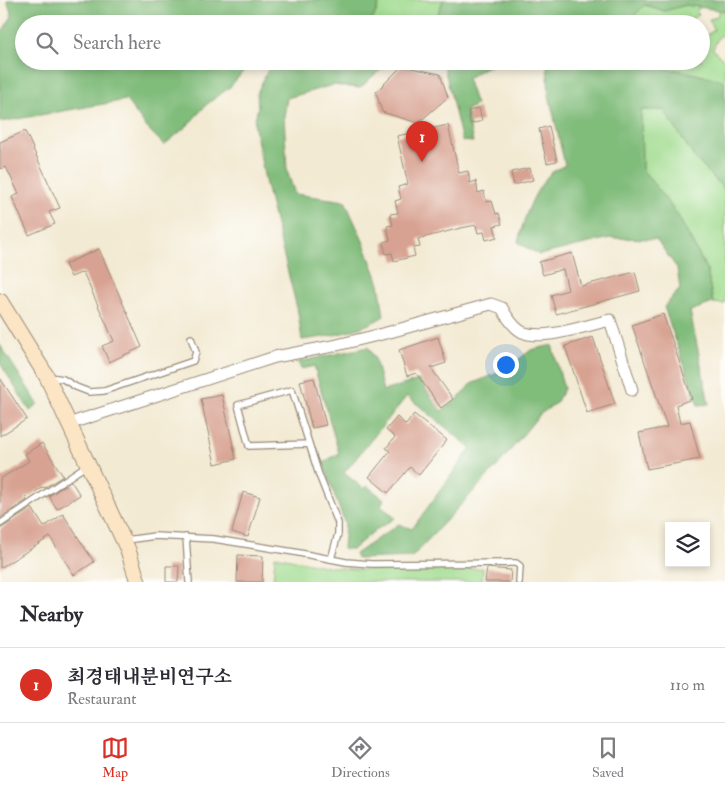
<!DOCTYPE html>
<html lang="en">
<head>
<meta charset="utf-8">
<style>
  :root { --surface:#fff; --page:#f7f7f7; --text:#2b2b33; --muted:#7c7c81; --line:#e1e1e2; --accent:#d93025 }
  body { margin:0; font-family:"IM FELL Double Pica","Noto Serif KR",serif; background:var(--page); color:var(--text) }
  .controls { position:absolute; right:15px; bottom:15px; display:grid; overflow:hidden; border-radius:0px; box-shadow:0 2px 8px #0003 }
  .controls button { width:45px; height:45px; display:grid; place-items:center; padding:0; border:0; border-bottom:1px solid var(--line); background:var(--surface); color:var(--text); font:25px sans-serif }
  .you { position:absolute; left:505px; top:364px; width:18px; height:18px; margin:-12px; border:4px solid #fff; border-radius:50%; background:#1a73e8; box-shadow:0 0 0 8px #1a73e833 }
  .badge { display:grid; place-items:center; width:32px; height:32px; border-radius:50%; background:var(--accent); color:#fff; font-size:16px; font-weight:700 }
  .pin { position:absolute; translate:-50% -41px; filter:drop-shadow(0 1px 2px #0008) }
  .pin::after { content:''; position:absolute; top:26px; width:18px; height:15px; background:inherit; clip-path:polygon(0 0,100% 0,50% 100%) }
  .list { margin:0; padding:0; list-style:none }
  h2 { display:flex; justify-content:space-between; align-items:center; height:65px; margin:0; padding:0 20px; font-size:21px }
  h2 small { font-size:16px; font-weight:400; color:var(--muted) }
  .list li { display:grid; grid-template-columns:32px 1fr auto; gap:15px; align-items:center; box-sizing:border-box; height:75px; padding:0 20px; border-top:1px solid var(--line) }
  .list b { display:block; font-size:19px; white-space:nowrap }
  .list p { margin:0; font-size:16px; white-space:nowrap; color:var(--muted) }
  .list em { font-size:16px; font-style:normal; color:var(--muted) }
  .icon { flex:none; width:28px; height:28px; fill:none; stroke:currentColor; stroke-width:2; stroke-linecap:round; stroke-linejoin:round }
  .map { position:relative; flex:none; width:725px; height:582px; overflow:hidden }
  .search { position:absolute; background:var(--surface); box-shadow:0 2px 8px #0003; left:15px; right:15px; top:15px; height:55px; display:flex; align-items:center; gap:12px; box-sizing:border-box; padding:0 18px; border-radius:28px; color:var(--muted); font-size:19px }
  .sheet { height:140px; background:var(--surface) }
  nav { display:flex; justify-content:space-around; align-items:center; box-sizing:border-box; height:70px; border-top:1px solid var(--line); background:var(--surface); font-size:14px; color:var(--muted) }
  nav a { display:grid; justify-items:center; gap:2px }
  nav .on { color:var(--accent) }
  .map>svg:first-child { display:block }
</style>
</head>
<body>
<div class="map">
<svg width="725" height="582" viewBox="0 0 725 582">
  <rect width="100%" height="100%" fill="#fdfcf7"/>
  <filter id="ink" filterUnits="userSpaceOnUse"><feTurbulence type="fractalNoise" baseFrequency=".02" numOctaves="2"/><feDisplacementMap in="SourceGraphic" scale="10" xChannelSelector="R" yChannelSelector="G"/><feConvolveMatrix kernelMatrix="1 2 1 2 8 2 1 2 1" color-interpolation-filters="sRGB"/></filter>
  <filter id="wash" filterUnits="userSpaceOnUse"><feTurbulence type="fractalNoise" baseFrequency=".0096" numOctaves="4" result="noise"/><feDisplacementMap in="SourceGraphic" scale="20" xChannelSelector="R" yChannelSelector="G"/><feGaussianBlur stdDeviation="1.12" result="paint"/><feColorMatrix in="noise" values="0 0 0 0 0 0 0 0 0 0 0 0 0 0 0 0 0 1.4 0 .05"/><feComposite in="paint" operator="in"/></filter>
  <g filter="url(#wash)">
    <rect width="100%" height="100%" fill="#f3ead3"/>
    <!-- green -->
    <g fill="#a0dc90" stroke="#6e8357">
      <polygon points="381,0 443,0 434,24 373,24 372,21"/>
      <polygon points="644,5 665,11 686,5 701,7 696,11 699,14 684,24 629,24 630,20"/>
      <polygon points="720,10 725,11 725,32 718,38 713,49 725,62 725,81 683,71 646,66 637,61 701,61 701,39 714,30 709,20 717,16"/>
      <polygon points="641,110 664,110 694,157 725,190 725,304 713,303 707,270 677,214 642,169"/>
      <path d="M275,556C291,559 308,563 325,566C377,573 431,571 483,568L482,582H273Z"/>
    </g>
    <!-- forest -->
    <g fill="#80bc7a" stroke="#5e734c">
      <polygon points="7,0 381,0 372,21 373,24 24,24 24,61 252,61 230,87 207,104 187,126 164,145 146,127 126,100 0,122 0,35 12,16"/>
      <polygon points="443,0 725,0 725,11 686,5 665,11 645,5 630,20 629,24 434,24"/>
      <path d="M272,61H393L374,75L360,88L333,85L287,98L284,116L287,171L295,194L345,201L363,241L379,283L384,316C359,332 331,336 302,340L298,312L266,185L254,123L258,107L257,93Z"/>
      <polygon points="432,61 503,61 486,67 467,78 476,105 466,110 473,142 462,141 444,67"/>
      <path d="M549,61H637L646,66L683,71L725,81V190L694,157L664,110H641L642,169L677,214L707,270L713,303L690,311L709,404L698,405L664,307L680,289L677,268L656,239L610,238L539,255L518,242C524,219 532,194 548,176C552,171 560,168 565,165L549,95L547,65Z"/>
      <polygon points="0,345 38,404 30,411 0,363"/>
      <polygon points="552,345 564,389 556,403 539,415 501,462 412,557 357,559 355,554 399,524 412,529 471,448 407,396 344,473 364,489 367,486 384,499 381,505 395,518 374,531 353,549 343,549 345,524 323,463 339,453 314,366 301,369 298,362 368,347 375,359 383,391 419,380 441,411 457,400 471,384 505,370 531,350"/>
    </g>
    <g id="blocks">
      <!-- building -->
      <g fill="#d8a292">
        <polygon points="402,66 440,74 448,97 418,123 382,112 376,92"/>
        <polygon points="479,108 482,121 470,124 468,111"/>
        <polygon points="448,125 459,173 468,171 470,183 476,181 478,193 484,191 486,202 492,201 496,214 499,213 502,224 494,226 497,237 486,240 484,232 478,233 476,225 461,228 418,239 420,247 413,248 415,256 394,261 392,253 386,254 383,242 390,240 387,226 393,225 390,214 398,213 395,201 401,199 398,187 408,184 397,136"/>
        <polygon points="549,126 557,161 547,163 539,129"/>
        <polygon points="25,131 60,208 49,212 55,224 29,235 12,197 19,194 6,167 0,169 0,142"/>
        <polygon points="530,168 533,180 514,185 511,172"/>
        <polygon points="99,249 142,347 109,362 102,346 114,341 83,272 71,277 65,264"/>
        <polygon points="572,253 581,286 635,272 640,291 556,314 551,295 568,290 563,269 543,275 539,262"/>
        <polygon points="663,314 692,399 676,405 680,423 690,421 700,459 647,469 639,433 667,427 632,325"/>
        <polygon points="438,337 446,363 431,368 453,399 441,408 416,373 407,376 399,350"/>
        <polygon points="593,337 615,404 587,413 565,346"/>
        <polygon points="0,378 27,419 0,436"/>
        <polygon points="314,378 326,425 312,428 300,381"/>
        <polygon points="222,395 236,459 215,464 201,399"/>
        <polygon points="414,414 447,440 419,475 410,467 388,493 369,477 390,451 386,448 395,437 386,430 397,417 406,425"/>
        <polygon points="42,443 63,476 44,488 43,487 25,498 27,500 0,518 0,479 29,461 25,454"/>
        <polygon points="71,481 80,495 57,509 49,496"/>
        <polygon points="243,492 260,497 248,537 232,532"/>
        <polygon points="32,508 44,527 63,514 94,562 74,575 50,537 0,568 0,529"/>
        <polygon points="238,555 263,556 262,582 237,582"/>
        <polygon points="166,566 179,566 178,582 166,582"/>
        <polygon points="487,568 511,570 510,582 485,582"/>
      </g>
    </g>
  </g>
  <g filter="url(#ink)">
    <use href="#blocks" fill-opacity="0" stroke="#978a78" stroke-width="1"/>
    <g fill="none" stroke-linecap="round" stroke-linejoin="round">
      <defs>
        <g id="lane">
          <polyline points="50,377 63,379 76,387 89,392 104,391 193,361 196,352 191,338"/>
          <polyline points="309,444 249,446 238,405 292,390 319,475 338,523 338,534 331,559"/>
          <polyline points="0,524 87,465"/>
          <polyline points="186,537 189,582"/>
          <polyline points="126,540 155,536 214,539 294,552 346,562 371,564 516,563 520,566 519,582"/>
        </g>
        <path id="street" d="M68,424L275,357L333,346L390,332L491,304L502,308C506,316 516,331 525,333C545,340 589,325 610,320L632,390"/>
        <polyline id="secondary" points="0,301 47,377 128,550 138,582"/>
      </defs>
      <!-- lane casing -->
      <use href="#lane" stroke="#978a78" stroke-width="8"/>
      <!-- street casing -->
      <use href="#street" stroke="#978a78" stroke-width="13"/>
      <!-- secondary casing -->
      <use href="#secondary" stroke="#978a78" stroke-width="17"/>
      <!-- lane -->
      <use href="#lane" stroke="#fff" stroke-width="5.5"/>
      <!-- street -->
      <use href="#street" stroke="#fff" stroke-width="11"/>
      <!-- secondary -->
      <use href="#secondary" stroke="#fce5c4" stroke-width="15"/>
    </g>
  </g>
</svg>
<div class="controls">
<button><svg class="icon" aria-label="layers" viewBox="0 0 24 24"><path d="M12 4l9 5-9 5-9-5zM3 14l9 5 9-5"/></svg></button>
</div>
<div class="you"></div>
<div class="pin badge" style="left:422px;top:162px">1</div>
<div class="search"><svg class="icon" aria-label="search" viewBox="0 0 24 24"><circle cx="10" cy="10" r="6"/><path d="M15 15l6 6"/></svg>Search here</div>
</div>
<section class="sheet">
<h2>Nearby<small></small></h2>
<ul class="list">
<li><span class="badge">1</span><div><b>최경태내분비연구소</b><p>Restaurant</p></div><em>110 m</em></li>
</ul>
</section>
<nav>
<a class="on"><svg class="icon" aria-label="map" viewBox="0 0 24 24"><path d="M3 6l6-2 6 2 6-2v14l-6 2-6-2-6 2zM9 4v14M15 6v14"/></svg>Map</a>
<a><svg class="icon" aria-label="directions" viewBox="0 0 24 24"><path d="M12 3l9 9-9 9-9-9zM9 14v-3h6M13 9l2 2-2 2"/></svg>Directions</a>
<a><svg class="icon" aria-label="saved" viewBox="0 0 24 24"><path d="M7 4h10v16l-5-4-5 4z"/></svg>Saved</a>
</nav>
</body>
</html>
